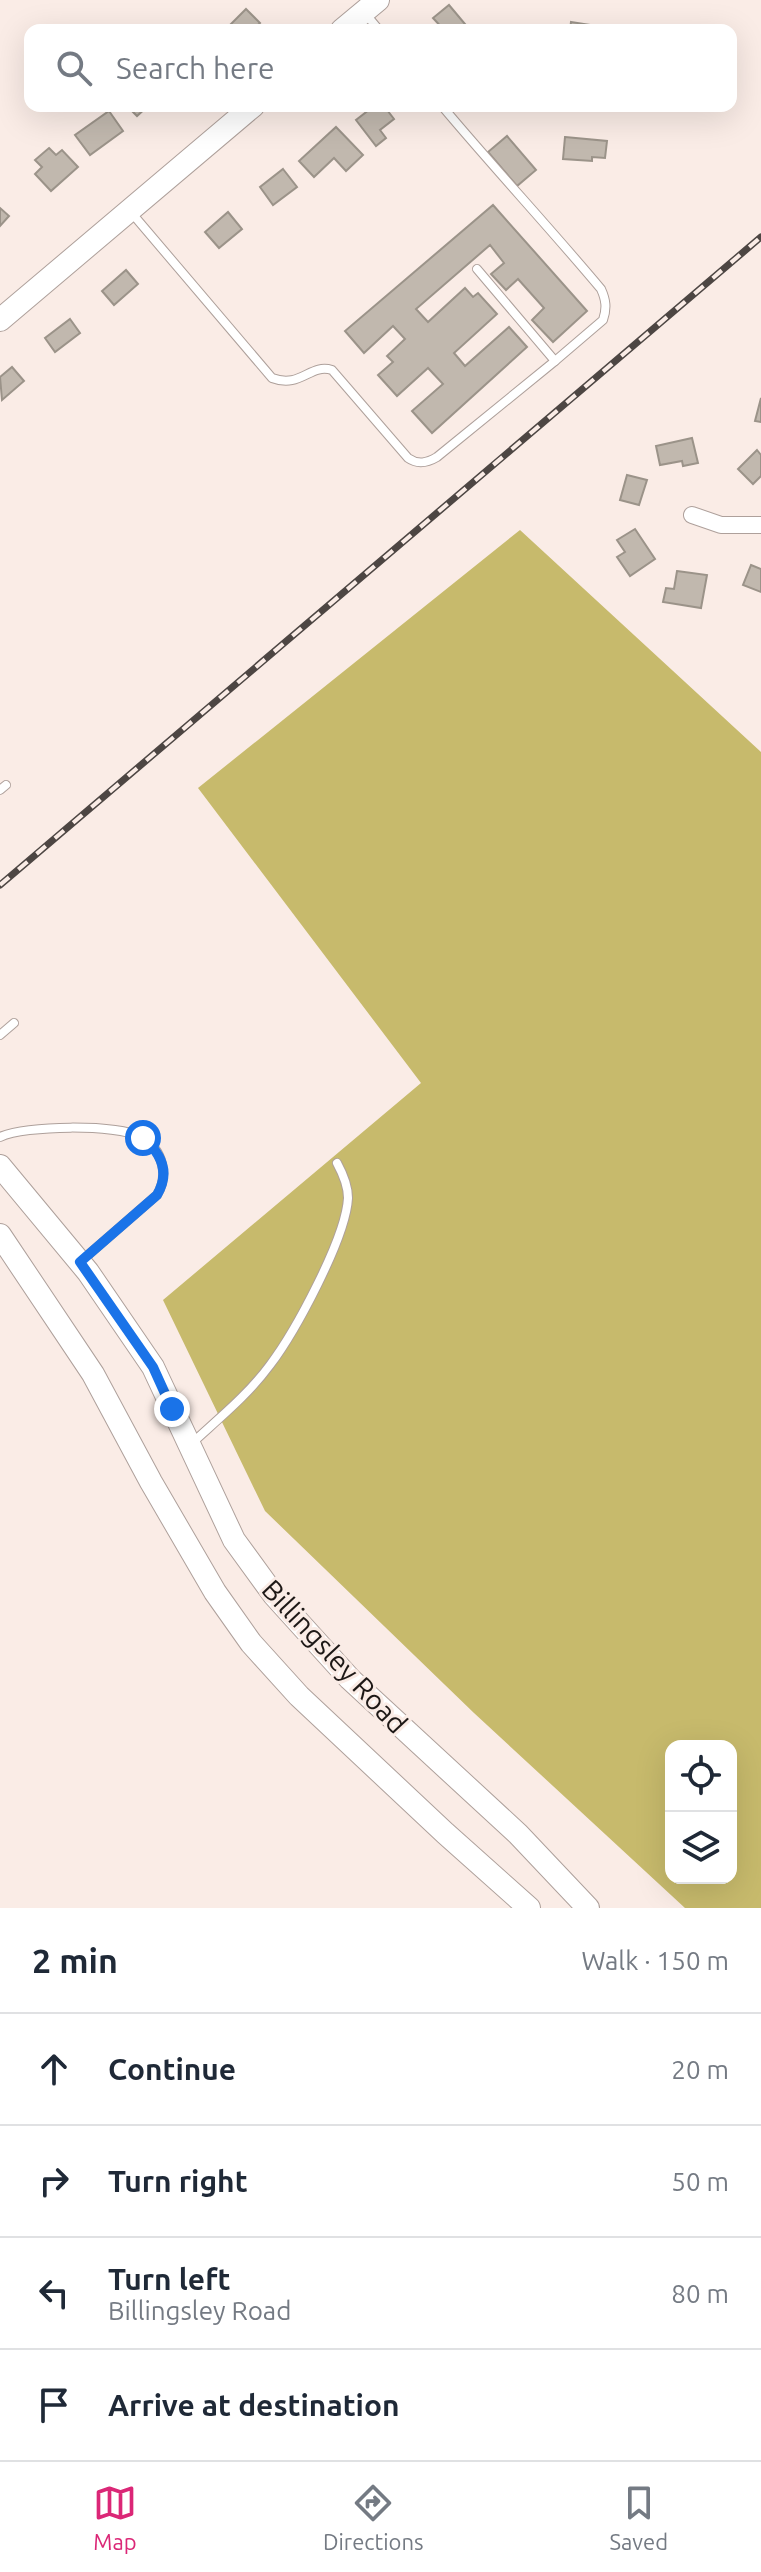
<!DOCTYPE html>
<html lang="en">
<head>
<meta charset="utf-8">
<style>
  :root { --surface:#fff; --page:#f2f2f3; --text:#1f2937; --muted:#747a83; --line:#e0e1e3; --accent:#db2777 }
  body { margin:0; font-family:Ubuntu,sans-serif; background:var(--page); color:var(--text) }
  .controls { position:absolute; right:24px; bottom:24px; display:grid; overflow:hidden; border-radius:16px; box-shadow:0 8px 32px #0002 }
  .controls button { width:72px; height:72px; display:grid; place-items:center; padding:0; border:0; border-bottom:2px solid var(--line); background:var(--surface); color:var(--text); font:40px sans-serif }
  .stop { position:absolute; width:24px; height:24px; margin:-18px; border:6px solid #1a73e8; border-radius:50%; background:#fff }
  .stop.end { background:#1a73e8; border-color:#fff; box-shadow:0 2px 8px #0008 }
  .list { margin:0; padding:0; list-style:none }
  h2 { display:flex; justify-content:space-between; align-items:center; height:104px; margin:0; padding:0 32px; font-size:34px }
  h2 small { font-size:26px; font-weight:400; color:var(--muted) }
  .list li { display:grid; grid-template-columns:52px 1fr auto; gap:24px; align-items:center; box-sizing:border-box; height:112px; padding:0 32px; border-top:2px solid var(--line) }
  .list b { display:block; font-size:30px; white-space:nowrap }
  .list p { margin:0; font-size:26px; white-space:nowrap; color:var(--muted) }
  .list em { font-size:26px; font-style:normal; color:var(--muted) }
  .icon { flex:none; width:44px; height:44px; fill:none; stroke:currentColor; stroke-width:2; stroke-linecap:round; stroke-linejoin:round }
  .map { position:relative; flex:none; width:761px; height:1908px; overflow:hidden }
  .search { position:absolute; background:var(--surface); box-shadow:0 8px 32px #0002; left:24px; right:24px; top:24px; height:88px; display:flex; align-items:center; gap:20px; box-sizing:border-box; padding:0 28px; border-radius:16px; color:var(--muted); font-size:30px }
  .sheet { height:552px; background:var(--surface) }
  nav { display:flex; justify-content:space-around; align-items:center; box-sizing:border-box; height:112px; border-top:2px solid var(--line); background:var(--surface); font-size:22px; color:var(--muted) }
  nav a { display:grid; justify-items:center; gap:4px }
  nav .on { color:var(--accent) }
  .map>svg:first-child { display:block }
</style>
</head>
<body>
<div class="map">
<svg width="761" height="1908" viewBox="0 0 761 1908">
  <rect width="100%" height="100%" fill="#faece6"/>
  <!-- forest -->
  <path fill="#c7ba6c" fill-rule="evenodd" d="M520,530L761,752V1908H685L474,1713L265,1511L163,1300L421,1083L198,788ZM671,1746H731V1878H671Z"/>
  <!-- building -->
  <g fill="#c1b8ae" stroke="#9b9389" stroke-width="2">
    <polygon points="449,5 470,30 444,30 433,18"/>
    <polygon points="246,9 260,23 253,30 225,30"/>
    <polygon points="571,22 591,25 591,30 570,30"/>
    <polygon points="127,106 148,106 137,116"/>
    <polygon points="374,106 384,106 394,119 380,130 386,138 376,146 356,120"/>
    <polygon points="109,111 123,131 90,155 75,135"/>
    <polygon points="336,127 363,155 346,171 334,158 314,177 299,161"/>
    <polygon points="507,136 536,170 517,186 488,152"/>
    <polygon points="565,137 607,141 605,158 592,157 592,161 563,159"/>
    <polygon points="49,148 56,155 62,150 78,167 51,191 35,174 42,167 35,160"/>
    <polygon points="283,169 297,187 273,205 260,187"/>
    <polygon points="493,205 587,311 553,342 532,320 544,308 518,279 506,290 491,274 504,263 490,245 416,309 428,322 465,288 473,297 478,293 497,314 454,353 465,366 509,327 527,347 432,433 412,411 443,384 428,368 397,396 378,375 393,362 387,356 405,339 393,326 364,353 345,331"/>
    <polygon points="0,208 9,216 0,226"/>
    <polygon points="228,212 242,229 219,248 205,232"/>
    <polygon points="126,270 138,284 114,305 102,291"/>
    <polygon points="70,319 80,333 55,352 45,338"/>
    <polygon points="12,367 24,381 2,400 0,377"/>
    <polygon points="761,398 761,422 755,421"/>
    <polygon points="692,438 698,463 683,466 682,461 660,465 656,446"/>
    <polygon points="757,450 761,455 761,476 753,484 738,469"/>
    <polygon points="627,475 647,480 639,505 620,500"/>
    <polygon points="635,529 655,559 630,576 617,557 625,552 617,540"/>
    <polygon points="751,565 761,569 761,592 743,585"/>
    <polygon points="677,571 707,575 701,608 663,602 666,588 674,589"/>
  </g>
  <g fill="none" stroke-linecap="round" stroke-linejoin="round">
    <defs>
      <g id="service">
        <polyline points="364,12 379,30"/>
        <path d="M442,106C494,168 549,227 601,289C606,300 607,308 603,320L555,361"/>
        <path d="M130,211L272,378C301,389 310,363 332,370L408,458C418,465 427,463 437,457L555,361L477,269"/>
        <polyline points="0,790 6,785"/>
        <polyline points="0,1035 14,1023"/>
        <path d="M0,1137C26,1125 115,1124 141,1137C163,1149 169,1175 157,1195L80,1262"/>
        <path d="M191,1444C218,1419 248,1395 270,1365C295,1332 346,1238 348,1198C348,1185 343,1174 337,1163"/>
      </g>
      <polyline id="minor" points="692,515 721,525 761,525"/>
      <g id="secondary">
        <polyline points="342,30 378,0"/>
        <polyline points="0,320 253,106"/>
        <polyline points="0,1166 88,1272 153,1367 234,1540 274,1595 350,1679 518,1834 588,1908"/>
        <polyline points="0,1235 93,1374 151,1482 215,1592 251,1643 299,1696 445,1833 529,1908"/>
      </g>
    </defs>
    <!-- service casing -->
    <use href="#service" stroke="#aea09b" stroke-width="10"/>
    <!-- minor casing -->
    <use href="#minor" stroke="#aea09b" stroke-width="18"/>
    <!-- secondary casing -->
    <use href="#secondary" stroke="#aea09b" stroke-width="24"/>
    <!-- service -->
    <use href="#service" stroke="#fff" stroke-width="8"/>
    <!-- minor -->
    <use href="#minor" stroke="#fff" stroke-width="16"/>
    <!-- secondary -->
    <use href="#secondary" stroke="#fff" stroke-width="22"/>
    <defs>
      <polyline id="rail" points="0,885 761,237"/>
    </defs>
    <!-- rail casing -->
    <use href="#rail" stroke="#4d4643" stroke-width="7"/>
    <!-- rail -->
    <use href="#rail" stroke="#faece6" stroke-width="4" stroke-dasharray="12" stroke-linecap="butt"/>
  </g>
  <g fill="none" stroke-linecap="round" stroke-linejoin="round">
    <!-- route -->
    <path stroke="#1a73e8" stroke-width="10" d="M143,1138C162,1154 170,1173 157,1195L80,1262L153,1367L172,1409"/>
  </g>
  <g text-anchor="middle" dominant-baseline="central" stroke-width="6" stroke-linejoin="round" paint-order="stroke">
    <!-- street labels -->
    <g font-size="28" fill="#1d1816" stroke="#faece6">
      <text transform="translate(335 1656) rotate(47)">Billingsley Road</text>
    </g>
  </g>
</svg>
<div class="controls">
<button><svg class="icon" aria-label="locate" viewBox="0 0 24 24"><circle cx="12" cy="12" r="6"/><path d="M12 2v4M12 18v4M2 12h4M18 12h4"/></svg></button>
<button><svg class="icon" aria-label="layers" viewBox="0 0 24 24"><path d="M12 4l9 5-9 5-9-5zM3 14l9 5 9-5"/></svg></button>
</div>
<div class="stop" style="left:143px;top:1138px"></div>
<div class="stop end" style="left:172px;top:1409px"></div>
<div class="search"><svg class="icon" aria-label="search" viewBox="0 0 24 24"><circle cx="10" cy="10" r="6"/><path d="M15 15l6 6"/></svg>Search here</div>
</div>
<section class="sheet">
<h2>2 min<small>Walk · 150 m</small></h2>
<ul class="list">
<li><svg class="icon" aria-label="ahead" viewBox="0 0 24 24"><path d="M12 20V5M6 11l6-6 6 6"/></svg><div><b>Continue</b></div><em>20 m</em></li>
<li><svg class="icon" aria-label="right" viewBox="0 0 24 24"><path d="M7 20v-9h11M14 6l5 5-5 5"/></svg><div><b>Turn right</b></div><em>50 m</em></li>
<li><svg class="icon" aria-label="left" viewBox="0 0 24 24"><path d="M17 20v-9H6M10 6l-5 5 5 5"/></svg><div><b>Turn left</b><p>Billingsley Road</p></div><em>80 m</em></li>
<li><svg class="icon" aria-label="arrive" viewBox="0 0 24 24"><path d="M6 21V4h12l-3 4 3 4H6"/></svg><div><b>Arrive at destination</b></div></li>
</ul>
</section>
<nav>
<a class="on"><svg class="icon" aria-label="map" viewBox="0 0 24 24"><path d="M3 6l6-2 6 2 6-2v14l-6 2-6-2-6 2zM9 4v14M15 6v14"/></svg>Map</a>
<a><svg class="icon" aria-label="directions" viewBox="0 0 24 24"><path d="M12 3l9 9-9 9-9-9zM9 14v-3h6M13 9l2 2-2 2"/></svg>Directions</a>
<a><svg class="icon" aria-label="saved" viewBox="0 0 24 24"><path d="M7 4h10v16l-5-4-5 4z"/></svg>Saved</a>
</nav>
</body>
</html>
